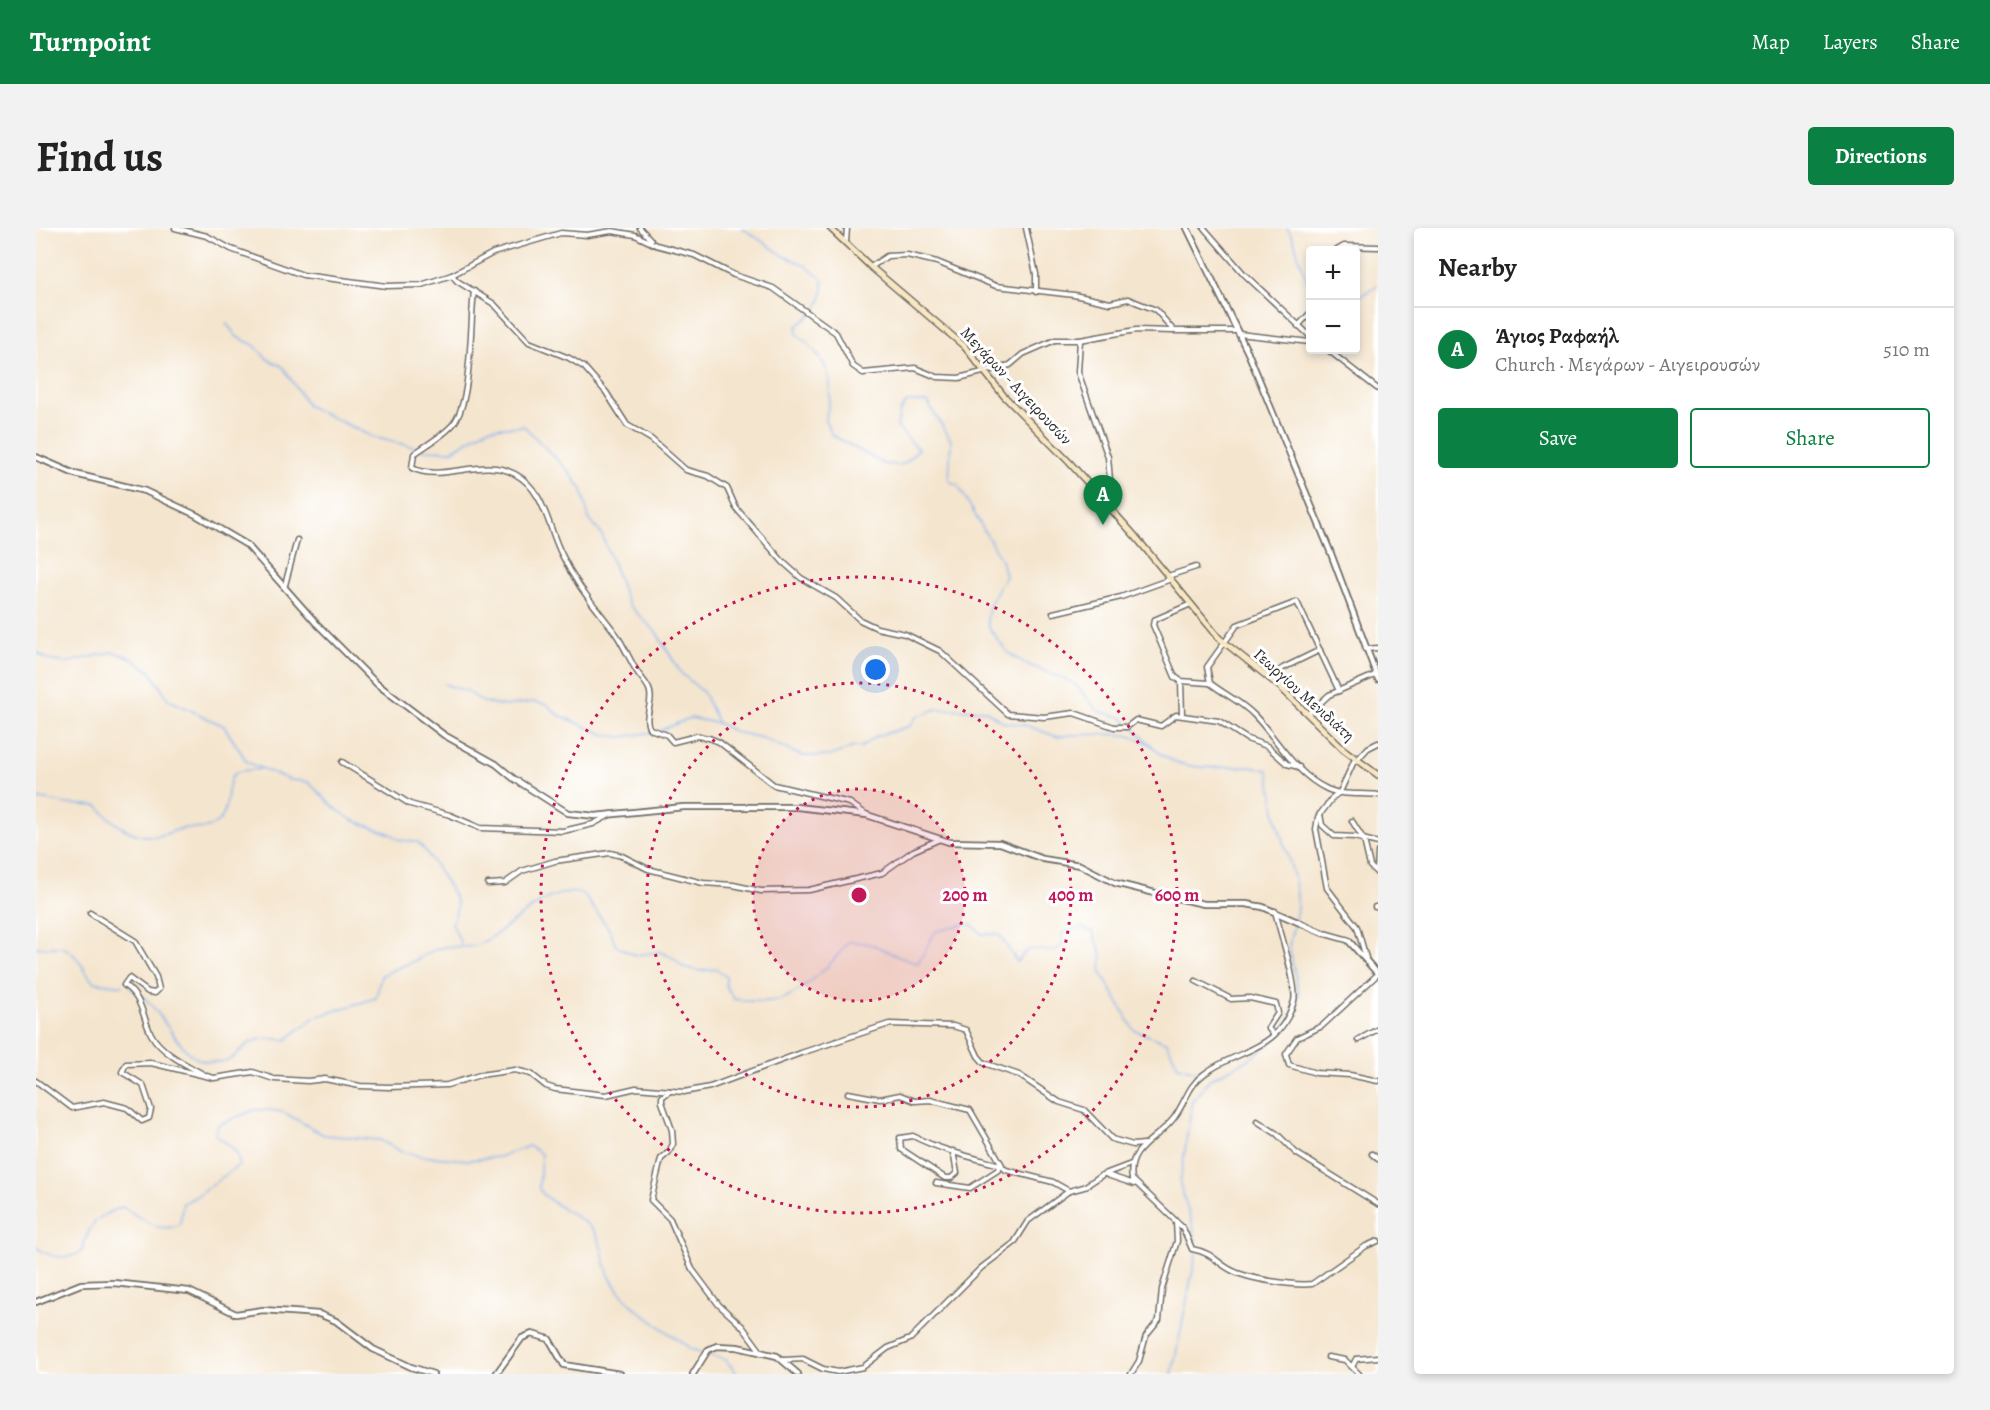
<!DOCTYPE html>
<html lang="en">
<head>
<meta charset="utf-8">
<style>
  :root { --surface:#fff; --page:#f2f2f2; --text:#222; --muted:#767676; --line:#e0e0e0; --accent:#0b8043 }
  body { margin:0; font-family:Alegreya,serif; background:var(--page); color:var(--text) }
  .controls { position:absolute; right:18px; top:18px; display:grid; overflow:hidden; border-radius:6px; box-shadow:0 3px 9px #0003 }
  .controls button { width:54px; height:54px; display:grid; place-items:center; padding:0; border:0; border-bottom:2px solid var(--line); background:var(--surface); color:var(--text); font:30px sans-serif }
  .you { position:absolute; left:840px; top:442px; width:21px; height:21px; margin:-15px; border:4px solid #fff; border-radius:50%; background:#1a73e8; box-shadow:0 0 0 9px #1a73e833 }
  .badge { display:grid; place-items:center; width:39px; height:39px; border-radius:50%; background:var(--accent); color:#fff; font-size:20px; font-weight:700 }
  .pin { position:absolute; translate:-50% -50px; filter:drop-shadow(0 2px 3px #0008) }
  .pin::after { content:''; position:absolute; top:32px; width:21px; height:18px; background:inherit; clip-path:polygon(0 0,100% 0,50% 100%) }
  .list { margin:0; padding:0; list-style:none }
  h2 { display:flex; justify-content:space-between; align-items:center; height:78px; margin:0; padding:0 24px; font-size:26px }
  h2 small { font-size:20px; font-weight:400; color:var(--muted) }
  .list li { display:grid; grid-template-columns:39px 1fr auto; gap:18px; align-items:center; box-sizing:border-box; height:84px; padding:0 24px; border-top:2px solid var(--line) }
  .list b { display:block; font-size:22px; white-space:nowrap }
  .list p { margin:0; font-size:20px; white-space:nowrap; color:var(--muted) }
  .list em { font-size:20px; font-style:normal; color:var(--muted) }
  .actions { display:flex; gap:12px; padding:18px 24px }
  .actions a { flex:1; padding:14px 0; border:2px solid var(--accent); border-radius:6px; text-align:center; font-size:21px; color:var(--accent) }
  .actions .main { background:var(--accent); color:#fff }
  .map { position:relative; flex:none; width:1342px; height:1146px; overflow:hidden; border-radius:6px }
  header { display:flex; align-items:center; gap:36px; box-sizing:border-box; height:84px; padding:0 30px; background:var(--accent); color:#fff }
  header strong { font-size:28px }
  nav { display:flex; gap:33px; margin-inline-start:auto; font-size:21px }
  .intro { display:flex; align-items:center; justify-content:space-between; box-sizing:border-box; height:144px; padding:0 36px }
  h1 { margin:0; font-size:42px }
  .button { padding:15px 27px; border-radius:6px; background:var(--accent); color:#fff; font-size:21px; font-weight:700 }
  main { display:flex; gap:36px; padding:0 36px }
  aside { flex:1; background:var(--surface); border-radius:6px; box-shadow:0 3px 9px #0003 }
  .map>svg:first-child { display:block }
</style>
</head>
<body>
<header>
<strong>Turnpoint</strong>
<nav><a>Map</a><a>Layers</a><a>Share</a></nav>
</header>
<div class="intro"><h1>Find us</h1><a class="button">Directions</a></div>
<main>
<div class="map">
<svg width="1342" height="1146" viewBox="0 0 1342 1146">
  <rect width="100%" height="100%" fill="#fff"/>
  <filter id="ink" filterUnits="userSpaceOnUse"><feTurbulence type="fractalNoise" baseFrequency=".0167" numOctaves="2"/><feDisplacementMap in="SourceGraphic" scale="12" xChannelSelector="R" yChannelSelector="G"/><feConvolveMatrix kernelMatrix="1 2 1 2 8 2 1 2 1" color-interpolation-filters="sRGB"/></filter>
  <filter id="wash" filterUnits="userSpaceOnUse"><feTurbulence type="fractalNoise" baseFrequency=".008" numOctaves="4" result="noise"/><feDisplacementMap in="SourceGraphic" scale="24" xChannelSelector="R" yChannelSelector="G"/><feGaussianBlur stdDeviation="1.35" result="paint"/><feColorMatrix in="noise" values="0 0 0 0 0 0 0 0 0 0 0 0 0 0 0 0 0 1.4 0 .05"/><feComposite in="paint" operator="in"/></filter>
  <g filter="url(#wash)">
    <rect width="100%" height="100%" fill="#f4e5ce"/>
    <g fill="none" stroke-linecap="round" stroke-linejoin="round">
      <!-- stream -->
      <g stroke="#83b2ed" stroke-width="1.5">
        <path d="M706,0L748,28L769,37L787,52C788,76 780,84 761,98V106C792,131 801,152 789,192L796,207L848,236L864,237L871,234L882,221L861,199L864,183L871,174H891L915,212L913,253L922,257L965,332L969,348L954,376L951,390L953,400L971,424L988,435L1038,455L1062,483L1087,490L1092,495"/>
        <polyline points="1251,0 1257,10 1274,63"/>
        <polyline points="1320,71 1342,57"/>
        <path d="M190,95L201,109L218,117L230,130L247,139L272,178L337,209L390,222L415,223L453,200L488,198L533,244L546,262L553,291L566,307L592,376L620,404L645,445L667,464L682,495L699,504L726,510L766,528H794L818,519H826L839,509L874,498L880,489L901,481L949,482L969,495L986,496L1022,509C1032,506 1076,506 1089,507C1097,508 1107,513 1116,517"/>
        <path d="M0,424L13,432L29,435L77,424L93,429L114,443L133,472L188,498L211,534L254,552L272,554L299,580L316,592L355,606L364,612L382,614C389,621 417,663 420,673C422,681 419,688 416,695L425,716"/>
        <polyline points="408,456 431,463 447,474 469,478 498,474 512,477 521,486 567,506 586,509 618,504"/>
        <path d="M1096,498C1107,508 1118,523 1131,530C1163,548 1198,533 1232,542C1237,558 1237,573 1240,589C1247,621 1268,658 1259,691"/>
        <polyline points="623,503 654,490 681,495"/>
        <path d="M0,570L30,576L62,578C76,595 97,611 121,608C131,607 141,600 152,600C164,600 171,603 182,594C195,583 188,551 201,544C207,542 217,542 224,541"/>
        <path d="M0,719C9,721 16,718 24,719C38,720 49,744 57,754L87,758"/>
        <path d="M94,760C123,771 141,829 169,833C205,839 197,819 222,812C230,809 241,811 250,812L279,789L340,770L345,748C355,742 364,739 374,735C386,730 395,721 408,719C418,717 431,721 440,717C472,706 508,655 547,666L573,701L580,718L599,727L624,724L636,729L647,739L664,743L681,741L690,749V759L698,771C710,774 738,775 749,770C771,760 798,734 812,714C846,713 854,730 882,735L899,704L929,696L936,697L946,706H963L981,734C984,731 987,726 990,723C1000,717 1013,730 1027,717L1026,705L1046,700L1057,704L1066,727L1065,744L1098,802L1131,815L1142,838L1166,845"/>
        <path d="M0,1019C14,1030 31,1033 46,1023C53,996 60,988 86,979C105,988 121,1008 144,996L147,975L159,969L203,937C203,918 191,918 179,906L182,897L218,882H233L247,884L288,907L344,912L366,924L384,928L432,932L463,929L493,918L505,926L503,961C517,980 541,984 557,1002C568,1015 566,1037 576,1053C594,1082 628,1100 655,1121L667,1125"/>
        <polyline points="671,1126 690,1132 701,1146"/>
        <polyline points="1136,1146 1160,1027 1159,1006 1144,956 1156,873 1174,851 1213,831 1234,816 1259,784 1263,766 1253,718 1258,695"/>
      </g>
    </g>
  </g>
  <g filter="url(#ink)">
    <g fill="none" stroke-linecap="round" stroke-linejoin="round">
      <defs>
        <g id="minor">
          <polyline points="139,0 171,8 195,21 267,47 351,58 385,57 416,47 457,25 525,5 551,7 576,3 599,7 620,17 658,27 698,47 737,60 800,105 817,138 827,145 879,140 901,149 923,150 974,137 987,126 1019,112 1044,112"/>
          <polyline points="604,0 615,12"/>
          <polyline points="990,0 1000,46 1000,64"/>
          <polyline points="1168,0 1208,46 1274,108"/>
          <polyline points="810,14 811,0"/>
          <polyline points="1301,22 1308,18 1342,19"/>
          <polyline points="835,39 851,28 871,27 901,34 960,58 1038,67 1074,75 1092,71 1120,82 1138,103 1201,103"/>
          <polyline points="416,47 421,53 458,76 493,114 533,130 548,139 570,164 591,197 615,211 650,242 672,248 691,260 700,280 747,334 765,350 800,370 824,392 841,400 869,406 904,423 972,486 1008,489 1038,485 1078,499 1091,499 1100,492 1125,498 1140,487 1183,493 1211,511 1231,518 1251,536 1263,539"/>
          <path d="M438,63C434,95 436,172 418,195C409,207 390,217 378,226L376,240C406,255 446,228 479,246C509,262 512,300 526,327C541,359 560,379 580,406C588,418 593,430 600,442C604,449 610,454 613,461C619,474 606,489 614,501L631,507L637,514L661,508L673,510L683,514L738,557L814,575L831,587"/>
          <polyline points="1262,98 1274,85"/>
          <polyline points="1203,106 1274,114"/>
          <polyline points="1292,122 1342,161"/>
          <polyline points="1066,271 1075,263 1072,229 1042,144 1044,112 1100,102 1137,103"/>
          <polyline points="1132,348 1160,339"/>
          <polyline points="249,357 261,312"/>
          <polyline points="1155,376 1118,392 1117,397 1139,449 1145,453 1173,455"/>
          <polyline points="1017,385 1085,369 1135,351"/>
          <polyline points="1329,421 1342,420"/>
          <polyline points="1233,450 1247,440 1284,422"/>
          <polyline points="1145,453 1146,487"/>
          <path d="M1303,463L1261,374L1201,397L1171,439L1174,455C1189,467 1206,474 1219,488C1242,512 1259,546 1291,561C1306,568 1326,565 1342,567"/>
          <polyline points="1272,486 1293,467 1341,446"/>
          <polyline points="1319,531 1304,564 1297,569 1282,589 1280,601 1291,660 1321,699 1330,730"/>
          <polyline points="1321,532 1332,520 1342,515"/>
          <polyline points="306,534 374,576 414,587 444,600 527,603 557,596 572,588"/>
          <polyline points="1284,586 1286,597 1298,608 1319,609 1342,615"/>
          <polyline points="1316,593 1328,612 1334,638 1341,645"/>
          <polyline points="1341,644 1342,624"/>
          <polyline points="452,656 469,655 486,643 519,633 574,625 586,628 612,641 667,655 697,657 725,663 773,662 846,645 877,623 904,611"/>
          <polyline points="1339,679 1342,679"/>
          <path d="M1239,683C1243,701 1262,758 1258,773C1243,825 1202,820 1168,846C1153,857 1150,872 1140,887C1126,910 1090,918 1096,951L1147,1000L1156,1021C1178,1025 1180,1035 1197,1043C1213,1051 1258,1058 1276,1056L1330,1018L1342,1013"/>
          <path d="M54,685L99,713L120,749L123,761L119,765L112,764L93,750L88,757C107,770 106,788 115,806C125,825 152,838 171,848"/>
          <polyline points="1342,746 1286,798 1261,810 1250,826 1253,837 1280,845 1314,847 1342,853"/>
          <polyline points="1160,753 1195,771 1214,770 1240,776 1242,785 1232,800 1238,807"/>
          <polyline points="1322,812 1342,801"/>
          <polyline points="0,853 36,880 68,874 91,880 106,893 113,890 115,881 107,857 86,844 90,836 115,835 178,850 217,844 238,851 272,853 289,851 324,858 353,859 411,857 444,847 479,842 495,846 510,858 519,861 570,867 600,860 648,864 674,859 765,825 853,796 917,798 930,802 942,828 948,835 983,847 1023,874 1048,882 1076,911 1097,917 1108,916"/>
          <polyline points="634,863 626,869 626,874 636,902 637,916 633,924 625,931 615,972 634,991 656,1041 683,1077 706,1098 726,1125"/>
          <polyline points="812,865 844,871 864,867 879,873 894,872 934,882 966,937"/>
          <polyline points="1221,893 1241,906 1260,925 1342,976"/>
          <path d="M917,923L921,945L915,950H909L865,921L864,910L877,908C904,922 934,929 964,937L970,942L1017,954L1033,963"/>
          <polyline points="1336,926 1342,931"/>
          <polyline points="1071,947 1098,956"/>
          <polyline points="900,955 934,960 962,942 963,936"/>
          <polyline points="1292,1129 1309,1132 1323,1146"/>
          <polyline points="748,1132 767,1131 787,1141 802,1144 827,1139 852,1120 874,1111 945,1040 978,1015 992,993 1033,963 1048,959 1066,947 1095,936"/>
          <polyline points="1317,1137 1320,1131 1342,1129"/>
          <polyline points="1095,1146 1103,1133 1110,1108 1123,1092 1126,1061 1141,1013 1140,994"/>
        </g>
        <g id="tertiary">
          <polyline points="1151,0 1213,127 1294,323 1342,451"/>
          <polyline points="0,229 39,246 109,263 160,287 211,317 280,395 341,456 408,507 460,536 477,550 532,585 559,588 648,579 761,579 831,587 913,614 964,615 1007,631 1044,637 1079,655 1123,666 1168,676 1210,676 1227,679 1287,705 1312,712 1342,746"/>
          <polyline points="0,1074 45,1056 78,1055 153,1063 200,1086 227,1082 283,1086 300,1093 337,1121 375,1139 397,1146"/>
          <polyline points="460,1146 486,1110 496,1106 513,1111 528,1137 584,1146"/>
          <polyline points="657,1146 672,1122 681,1118 701,1119 741,1128 762,1146"/>
        </g>
        <polyline id="secondary" points="794,0 835,39 928,118 968,168 1033,234 1099,308 1183,410 1243,458 1307,521 1342,547"/>
      </defs>
      <!-- minor casing -->
      <use href="#minor" stroke="#716c64" stroke-width="7"/>
      <!-- tertiary casing -->
      <use href="#tertiary" stroke="#716c64" stroke-width="8"/>
      <!-- secondary casing -->
      <use href="#secondary" stroke="#716c64" stroke-width="8"/>
      <!-- minor -->
      <use href="#minor" stroke="#fff" stroke-width="4"/>
      <!-- tertiary -->
      <use href="#tertiary" stroke="#fff" stroke-width="4.5"/>
      <!-- secondary -->
      <use href="#secondary" stroke="#f9e7c3" stroke-width="5"/>
    </g>
  </g>
  <!-- distance rings -->
  <circle cx="823" cy="667" r="106" fill="#c2185b" fill-opacity=".12"/>
  <g fill="none" stroke="#c2185b" stroke-width="3" stroke-dasharray="3 6">
    <circle cx="823" cy="667" r="106"/>
    <circle cx="823" cy="667" r="212"/>
    <circle cx="823" cy="667" r="318"/>
  </g>
  <g text-anchor="middle" dominant-baseline="central" stroke-width="6" stroke-linejoin="round" paint-order="stroke">
    <!-- street labels -->
    <g font-size="16" fill="#2b2b2b" stroke="#fff">
      <text transform="translate(980 158) rotate(47)">Μεγάρων - Αιγειρουσών</text>
      <text transform="translate(1268 467) rotate(42)">Γεωργίου Μενιδιάτη</text>
    </g>
  </g>
  <circle cx="823" cy="667" r="9" fill="#c2185b" stroke="#fff" stroke-width="3"/>
  <g font-size="18" text-anchor="middle" font-weight="bold" fill="#c2185b" stroke="#fff" stroke-width="6" stroke-linejoin="round" paint-order="stroke">
    <text x="929" y="673">200 m</text>
    <text x="1035" y="673">400 m</text>
    <text x="1141" y="673">600 m</text>
  </g>
</svg>
<div class="controls">
<button>+</button>
<button>−</button>
</div>
<div class="you"></div>
<div class="pin badge" style="left:1067px;top:297px">A</div>
</div>
<aside>
<h2>Nearby<small></small></h2>
<ul class="list">
<li><span class="badge">A</span><div><b>Άγιος Ραφαήλ</b><p>Church · Μεγάρων - Αιγειρουσών</p></div><em>510 m</em></li>
</ul>
<div class="actions"><a class="main">Save</a><a>Share</a></div>
</aside>
</main>
</body>
</html>
